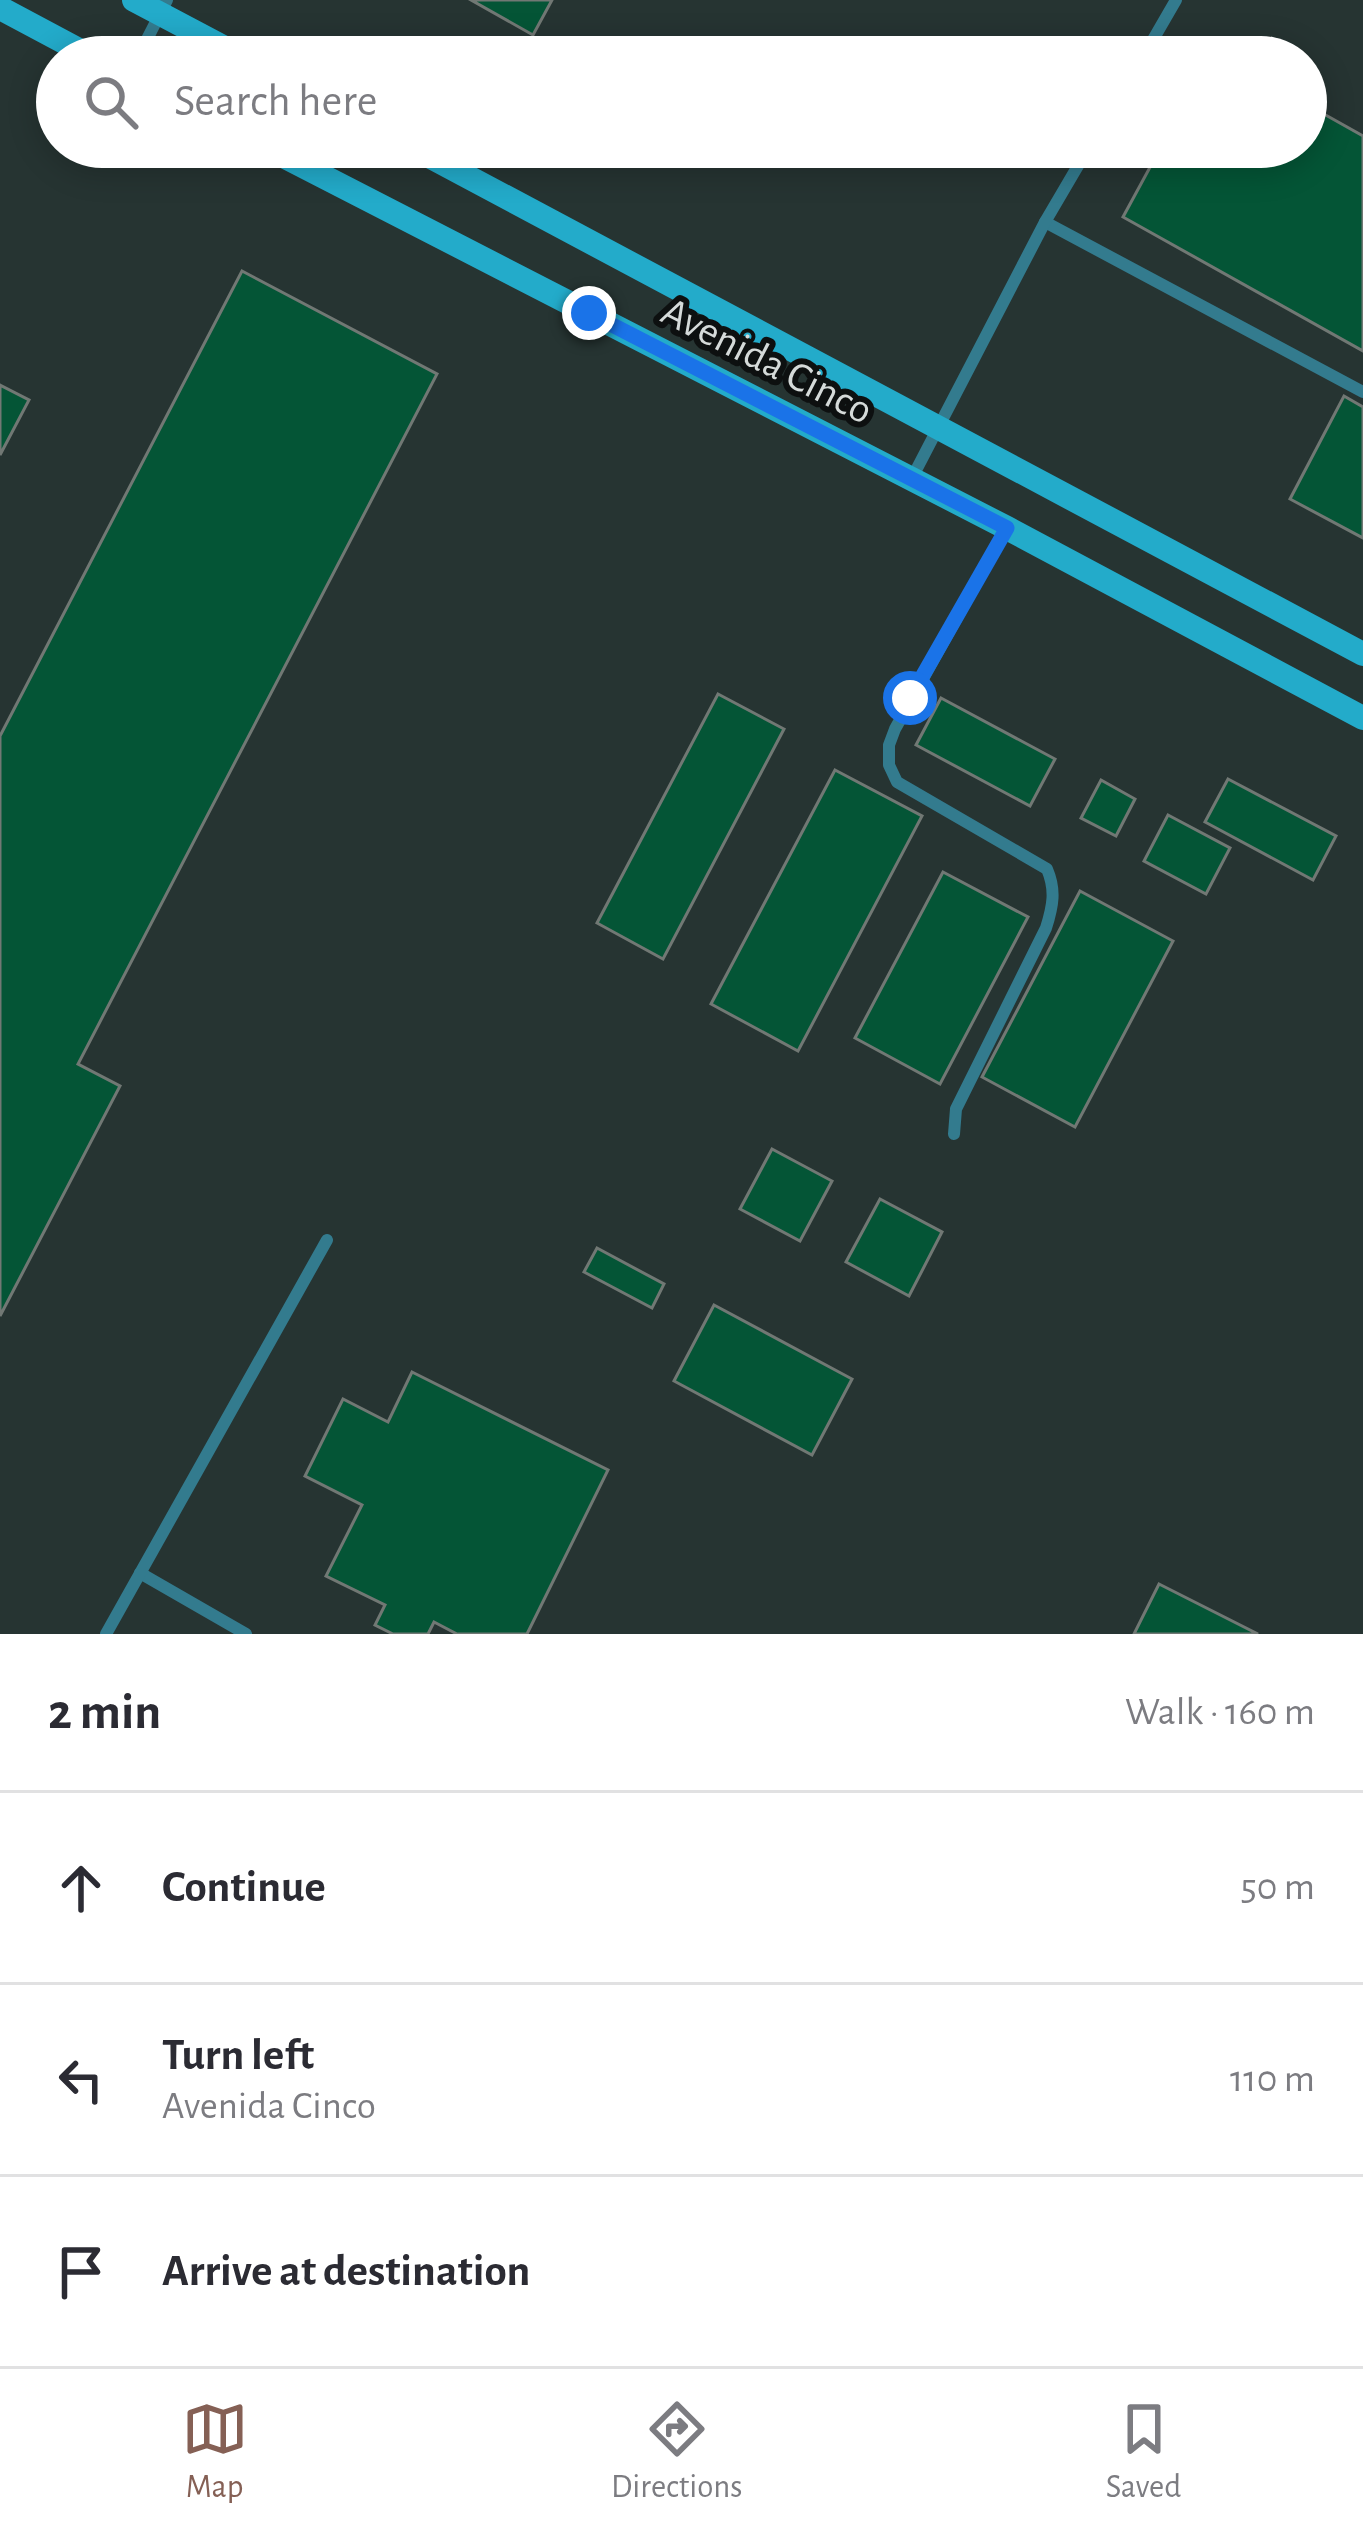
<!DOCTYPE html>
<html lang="en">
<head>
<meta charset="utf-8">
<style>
  :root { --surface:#fff; --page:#f7f7f7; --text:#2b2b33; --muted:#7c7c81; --line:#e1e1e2; --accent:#856055 }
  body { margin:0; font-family:"Alegreya Sans",sans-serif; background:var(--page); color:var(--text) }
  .stop { position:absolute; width:36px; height:36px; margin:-27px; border:9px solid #1a73e8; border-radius:50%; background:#fff }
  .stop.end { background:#1a73e8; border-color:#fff; box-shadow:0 3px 12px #0008 }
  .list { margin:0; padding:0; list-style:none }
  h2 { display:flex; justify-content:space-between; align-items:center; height:156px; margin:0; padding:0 48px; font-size:51px }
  h2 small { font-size:39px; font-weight:400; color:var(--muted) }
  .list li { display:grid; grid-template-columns:78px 1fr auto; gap:36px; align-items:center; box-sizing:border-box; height:192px; padding:0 48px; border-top:3px solid var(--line) }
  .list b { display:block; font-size:45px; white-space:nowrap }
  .list p { margin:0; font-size:39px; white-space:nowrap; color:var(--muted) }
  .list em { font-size:39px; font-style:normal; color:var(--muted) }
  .icon { flex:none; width:66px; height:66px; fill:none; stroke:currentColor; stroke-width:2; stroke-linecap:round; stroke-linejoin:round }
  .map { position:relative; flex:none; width:1363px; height:1634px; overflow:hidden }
  .search { position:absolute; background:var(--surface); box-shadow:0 6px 30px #0003; left:36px; right:36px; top:36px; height:132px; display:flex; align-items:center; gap:30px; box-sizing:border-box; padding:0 42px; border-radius:66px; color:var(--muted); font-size:45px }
  .sheet { height:732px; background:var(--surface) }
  nav { display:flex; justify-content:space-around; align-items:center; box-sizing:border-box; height:168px; border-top:3px solid var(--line); background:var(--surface); font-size:33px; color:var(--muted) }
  nav a { display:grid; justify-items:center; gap:6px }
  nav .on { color:var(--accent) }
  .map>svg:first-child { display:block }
</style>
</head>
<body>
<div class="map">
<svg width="1363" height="1634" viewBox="0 0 1363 1634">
  <rect width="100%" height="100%" fill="#212827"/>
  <!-- built -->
  <path fill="#263432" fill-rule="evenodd" d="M0,0H1363V1634H0ZM57,57H1306V147H57Z"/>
  <!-- building -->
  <g fill="#045536" stroke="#717874" stroke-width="3">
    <polygon points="471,0 552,0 533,35"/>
    <polygon points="1306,104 1363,136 1363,351 1123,217 1161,147 1306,147"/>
    <polygon points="242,271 437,374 78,1064 120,1086 0,1316 0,736"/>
    <polygon points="0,385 29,400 0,455"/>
    <polygon points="1344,396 1363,407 1363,538 1290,499"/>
    <polygon points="718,694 784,729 663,959 597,923"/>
    <polygon points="941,698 1055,759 1030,806 916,745"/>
    <polygon points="835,770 922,816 798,1051 711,1004"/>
    <polygon points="1228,779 1336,836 1313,880 1205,822"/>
    <polygon points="1101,780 1135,799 1116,836 1081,818"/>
    <polygon points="1168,815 1230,848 1206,894 1144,861"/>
    <polygon points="943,872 1028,917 940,1084 855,1038"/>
    <polygon points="1080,891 1173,941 1075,1127 982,1077"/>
    <polygon points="772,1149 832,1181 800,1241 740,1209"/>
    <polygon points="880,1199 942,1232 909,1296 846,1262"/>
    <polygon points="597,1248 664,1284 652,1308 584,1272"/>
    <polygon points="714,1305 852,1379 812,1455 674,1381"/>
    <polygon points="412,1372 608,1470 527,1634 457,1634 434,1622 428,1634 393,1634 375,1625 385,1605 326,1576 362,1505 305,1476 343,1399 388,1422"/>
    <polygon points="1159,1584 1258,1634 1134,1634"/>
  </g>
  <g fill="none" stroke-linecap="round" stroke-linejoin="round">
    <!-- lane -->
    <g stroke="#337b8e" stroke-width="12">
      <polyline points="138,57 167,0"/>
      <polyline points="1143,57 1176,0"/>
      <polyline points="1045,222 1363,392"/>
      <polyline points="912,478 1045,222 1089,147"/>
      <path d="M954,1134L956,1109L1046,928C1053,906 1056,890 1047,869L897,782L889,765V745L895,729L1007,528"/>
      <polyline points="140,1573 246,1634"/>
      <polyline points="106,1634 327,1240"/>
    </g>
    <!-- secondary -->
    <g stroke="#23abca" stroke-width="24">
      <polyline points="134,0 242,57"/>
      <polyline points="0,8 92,57"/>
      <polyline points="266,147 1007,528 1363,718"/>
      <polyline points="412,147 1363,654"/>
    </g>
  </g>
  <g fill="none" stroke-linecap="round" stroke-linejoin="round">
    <!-- route -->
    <polyline stroke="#1a73e8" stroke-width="15" points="589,313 1007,528 910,698"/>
  </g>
  <g text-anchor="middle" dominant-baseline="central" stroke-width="12" stroke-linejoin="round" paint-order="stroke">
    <!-- street labels -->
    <g font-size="42" fill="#d5dad9" stroke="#0d1010">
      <text transform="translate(767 361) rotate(27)">Avenida Cinco</text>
    </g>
  </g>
</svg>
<div class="stop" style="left:910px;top:698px"></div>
<div class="stop end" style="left:589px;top:313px"></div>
<div class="search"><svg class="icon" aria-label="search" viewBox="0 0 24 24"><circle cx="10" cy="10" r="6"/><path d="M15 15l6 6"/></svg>Search here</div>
</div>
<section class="sheet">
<h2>2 min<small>Walk · 160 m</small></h2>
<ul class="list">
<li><svg class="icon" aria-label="ahead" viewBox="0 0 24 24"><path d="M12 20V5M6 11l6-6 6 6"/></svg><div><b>Continue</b></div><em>50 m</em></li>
<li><svg class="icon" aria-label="left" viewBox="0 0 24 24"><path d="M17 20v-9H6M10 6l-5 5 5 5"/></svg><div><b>Turn left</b><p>Avenida Cinco</p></div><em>110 m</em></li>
<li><svg class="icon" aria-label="arrive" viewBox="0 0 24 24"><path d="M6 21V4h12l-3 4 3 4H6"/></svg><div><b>Arrive at destination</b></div></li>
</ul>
</section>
<nav>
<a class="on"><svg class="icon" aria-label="map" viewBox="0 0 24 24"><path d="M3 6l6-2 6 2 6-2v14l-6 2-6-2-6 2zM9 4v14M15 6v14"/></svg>Map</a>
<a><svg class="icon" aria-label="directions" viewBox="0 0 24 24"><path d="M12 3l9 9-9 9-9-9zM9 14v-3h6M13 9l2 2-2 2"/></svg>Directions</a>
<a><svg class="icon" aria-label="saved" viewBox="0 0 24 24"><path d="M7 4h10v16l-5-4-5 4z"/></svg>Saved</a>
</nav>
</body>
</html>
